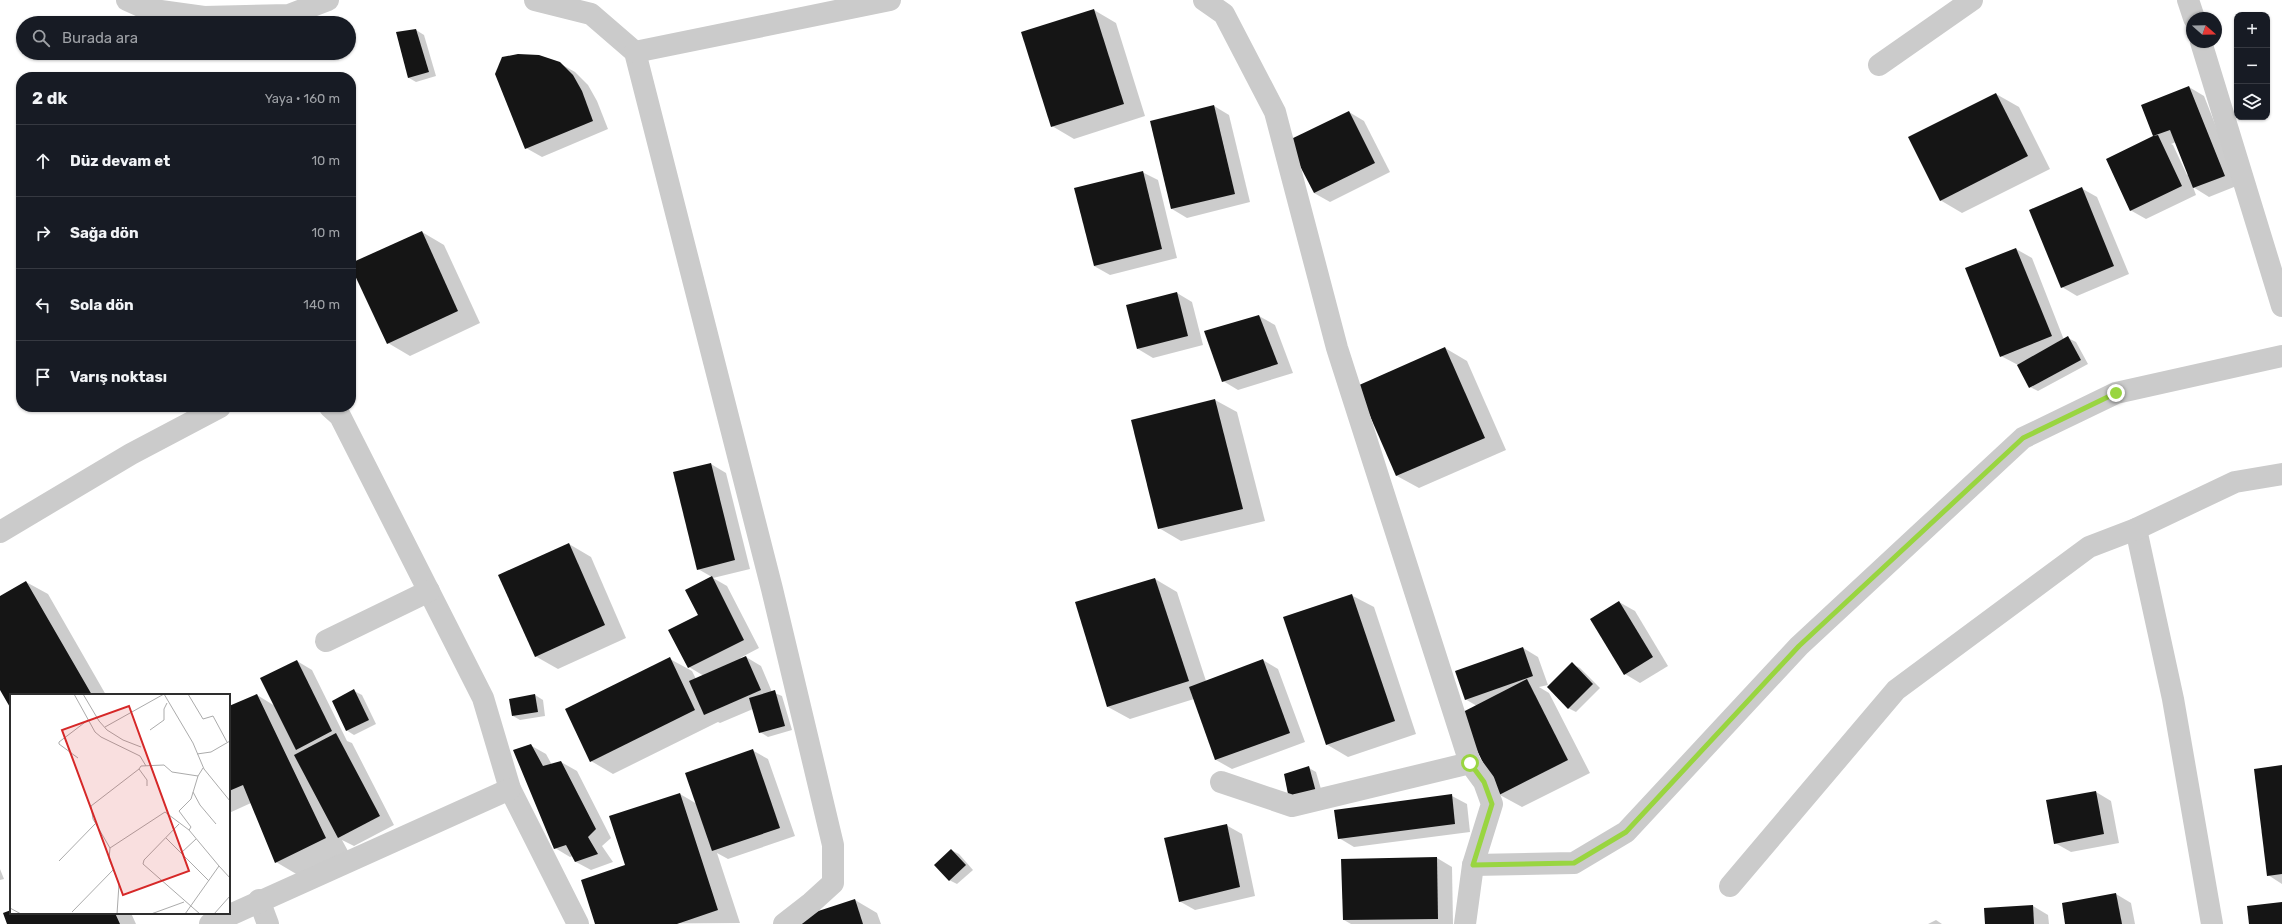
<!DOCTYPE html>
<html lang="tr">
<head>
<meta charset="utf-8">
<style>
  :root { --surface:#171b24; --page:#242831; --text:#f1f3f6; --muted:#9ea1a6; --line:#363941 }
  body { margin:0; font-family:Rubik,sans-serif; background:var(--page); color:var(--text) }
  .controls { position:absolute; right:12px; top:12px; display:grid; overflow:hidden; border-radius:8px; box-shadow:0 1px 3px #0004 }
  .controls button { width:36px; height:36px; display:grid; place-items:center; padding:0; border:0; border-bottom:1px solid var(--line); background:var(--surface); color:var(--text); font:20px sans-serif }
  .compass { position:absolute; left:2186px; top:12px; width:36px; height:36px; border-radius:50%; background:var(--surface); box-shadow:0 1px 3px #0004; rotate:110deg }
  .stop { position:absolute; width:12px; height:12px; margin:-9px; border:3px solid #99d540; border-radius:50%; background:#fff }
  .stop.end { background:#99d540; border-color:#fff; box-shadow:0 1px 4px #0008 }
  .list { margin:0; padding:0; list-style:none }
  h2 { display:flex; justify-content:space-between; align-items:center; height:52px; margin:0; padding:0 16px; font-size:17px }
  h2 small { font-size:13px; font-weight:400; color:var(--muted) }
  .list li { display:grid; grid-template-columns:26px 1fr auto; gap:12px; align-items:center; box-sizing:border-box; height:72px; padding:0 16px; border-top:1px solid var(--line) }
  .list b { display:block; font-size:15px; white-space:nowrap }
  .list em { font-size:13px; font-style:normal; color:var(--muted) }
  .icon { flex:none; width:22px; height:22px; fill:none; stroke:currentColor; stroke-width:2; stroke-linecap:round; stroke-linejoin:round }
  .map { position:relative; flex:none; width:2282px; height:924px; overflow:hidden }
  .search { position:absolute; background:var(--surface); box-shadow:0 1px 3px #0004; left:16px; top:16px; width:340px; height:44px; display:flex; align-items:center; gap:10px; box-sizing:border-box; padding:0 14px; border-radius:22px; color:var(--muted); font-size:15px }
  .panel { position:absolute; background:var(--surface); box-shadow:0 1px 3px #0004; left:16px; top:72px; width:340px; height:340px; border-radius:16px }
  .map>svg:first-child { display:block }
</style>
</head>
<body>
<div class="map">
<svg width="2282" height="924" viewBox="0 0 2282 924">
  <rect width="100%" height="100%" fill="#fff"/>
  <!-- shadow -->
  <g fill="#0003" fill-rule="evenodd">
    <polygon points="1094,10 1116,23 1145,116 1074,139 1052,126"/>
    <polygon points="416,30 424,35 436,76 416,82 409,78 397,33"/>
    <polygon points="559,63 575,72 588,85 597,101 608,129 542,157 526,148"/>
    <path d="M2189,87L2204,96L2239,185L2209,197L2193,187L2196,195L2146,219L2130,210L2154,137L2142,106ZM2176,142L2189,174L2187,175L2173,145L2171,144Z"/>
    <polygon points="1996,94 2019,107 2050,169 1962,213 1940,200"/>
    <polygon points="1214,106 1229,115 1250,202 1187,218 1172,209"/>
    <polygon points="1349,112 1364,121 1390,172 1330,202 1314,193"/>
    <polygon points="1142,172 1158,180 1177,258 1110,275 1094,266"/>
    <polygon points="2081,188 2097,197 2129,274 2077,296 2062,287"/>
    <polygon points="422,232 444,245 480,323 410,356 388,343 351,264"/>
    <polygon points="2016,249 2032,258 2064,340 2068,338 2076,342 2088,364 2038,391 2030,387 2018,365 2001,356 1966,269"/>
    <polygon points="1177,293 1192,302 1203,345 1153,358 1138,349"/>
    <polygon points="1259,316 1275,325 1293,373 1238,390 1223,381 1206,331"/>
    <polygon points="1445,348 1467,361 1506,450 1419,488 1397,476 1358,386"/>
    <polygon points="1215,400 1237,412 1265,521 1181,541 1159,528 1132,420"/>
    <polygon points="711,464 726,473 750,569 713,578 727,586 759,648 740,658 741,659 746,657 761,666 772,692 782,696 792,730 768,737 760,732 753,709 720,723 718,722 613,774 591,761 670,659 692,671 696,679 704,676 689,667 699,615 712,577 698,569"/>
    <polygon points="569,544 591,557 626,638 558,669 535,656"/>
    <polygon points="1155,579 1177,592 1206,681 1263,660 1278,669 1305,742 1232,769 1216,760 1194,699 1130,719 1108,707"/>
    <polygon points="26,582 48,594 106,695 11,695 11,707 0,688 0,597"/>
    <polygon points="1351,595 1374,607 1416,734 1348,757 1326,744"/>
    <polygon points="1619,602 1635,611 1668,666 1640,683 1625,674"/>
    <polygon points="1523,648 1538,657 1548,685 1539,687 1549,693 1590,773 1522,807 1500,795 1477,706 1465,699"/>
    <polygon points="297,661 312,670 347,741 352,743 394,825 354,846 342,840 348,851 298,875 276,862 251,803 229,813 229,707 257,695 275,706"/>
    <polygon points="1572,664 1580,668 1600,688 1576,712 1568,708"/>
    <polygon points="354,691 362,695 376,724 354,735 346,730"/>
    <polygon points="535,695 543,700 545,716 520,720 513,716"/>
    <polygon points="530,745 546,754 552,765 561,762 577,771 611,838 602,846 613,862 591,870 576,862 573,856 570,857 555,848"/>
    <polygon points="752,750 768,759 795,836 728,859 717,853 740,923 596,924 627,866 680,794 697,804"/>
    <polygon points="2282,766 2282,884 2268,875"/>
    <polygon points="1309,768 1316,772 1323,796 1285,774"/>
    <polygon points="2096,792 2111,801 2119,843 2071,852 2055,843"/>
    <polygon points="1452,796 1467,804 1470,832 1354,847 1339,838"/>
    <polygon points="1226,825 1242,834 1255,896 1195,910 1179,901"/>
    <polygon points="951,850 959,854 973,870 957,884 949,880"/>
    <polygon points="1437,858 1452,867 1453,924 1351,924 1344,920"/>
    <polygon points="0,869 4,879 0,880"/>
    <polygon points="2116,894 2131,903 2135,924 2066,924"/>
    <polygon points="855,900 877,913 881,924 800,924"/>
    <polygon points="2033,906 2048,915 2049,924 1986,924 1985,909"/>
    <polygon points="11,911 11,913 131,913 136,924 8,924"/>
    <polygon points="1936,920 1942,924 1928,924"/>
  </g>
  <!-- building -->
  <g fill="#151515">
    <polygon points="1094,9 1124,104 1051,127 1021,32"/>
    <polygon points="416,29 429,72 408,78 396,32"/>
    <polygon points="518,54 539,55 560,62 573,75 582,91 593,121 525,149 495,74 502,57"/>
    <polygon points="2189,86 2225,176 2193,188 2170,130 2153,136 2158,135 2182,186 2130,211 2106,159 2153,136 2141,105"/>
    <polygon points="1996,93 2028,156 1940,201 1908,137"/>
    <polygon points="1214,105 1235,194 1171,209 1150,121"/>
    <polygon points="1349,111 1375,163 1314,193 1287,141"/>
    <polygon points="1143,171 1162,249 1094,266 1074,188"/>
    <polygon points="2082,187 2114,266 2061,288 2029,210"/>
    <polygon points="422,231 458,311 387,344 351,267 351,263"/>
    <polygon points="2016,248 2052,336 2000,357 1965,268"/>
    <polygon points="1177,292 1188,336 1137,349 1126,305"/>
    <polygon points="1259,315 1278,364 1222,382 1204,331"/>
    <polygon points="2068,336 2081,360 2029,388 2017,365"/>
    <polygon points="1445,347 1485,438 1396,476 1357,386"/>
    <polygon points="1215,399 1243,509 1158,529 1131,420"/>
    <polygon points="711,463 735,560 697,570 673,472"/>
    <polygon points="569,543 605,625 535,657 498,575"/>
    <polygon points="712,576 744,640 688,668 668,630 698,615 685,590"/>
    <polygon points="1155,578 1189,681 1107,707 1075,602"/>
    <polygon points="26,581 92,695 11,695 11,709 0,690 0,596"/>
    <polygon points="1352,594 1395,721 1326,745 1283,617"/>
    <polygon points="1619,601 1653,657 1624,675 1590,619"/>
    <polygon points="1523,647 1533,676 1465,700 1455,671"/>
    <polygon points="746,656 761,690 704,715 689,681"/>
    <polygon points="670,657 695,710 590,762 565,709"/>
    <polygon points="1263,659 1290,733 1215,760 1189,687"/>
    <polygon points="297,660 332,731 296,750 260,678"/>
    <polygon points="1572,662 1593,684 1568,709 1547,687"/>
    <polygon points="1527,679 1568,760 1499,795 1459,714"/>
    <polygon points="354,689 369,720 346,731 332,701"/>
    <polygon points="775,690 785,726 759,733 749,698"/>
    <polygon points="257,694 326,838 275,863 243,785 229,791 229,706"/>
    <polygon points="535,694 538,712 512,716 509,699"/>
    <polygon points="336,733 380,816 338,838 294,755"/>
    <polygon points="531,744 543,766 561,761 596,829 588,837 598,854 575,862 566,845 554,849 513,750"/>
    <polygon points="753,749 780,828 712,851 685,773"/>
    <polygon points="2282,765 2282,874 2267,876 2254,769"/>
    <polygon points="1309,766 1316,792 1289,799 1284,774"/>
    <polygon points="2096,791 2104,834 2054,844 2046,800"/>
    <polygon points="680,793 718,910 677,924 595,924 581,880 625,865 609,816"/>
    <polygon points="1452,794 1455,824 1338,839 1334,810"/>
    <polygon points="1227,824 1240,887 1179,902 1164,838"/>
    <polygon points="951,849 966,865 949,881 934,865"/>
    <polygon points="1437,857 1438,919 1343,920 1341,859"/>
    <polygon points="2116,893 2122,924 2065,924 2062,903"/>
    <polygon points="855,899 863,924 799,924 797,918"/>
    <polygon points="2282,902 2282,924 2249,924 2247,906"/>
    <polygon points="2033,905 2034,924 1985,924 1984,908"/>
    <polygon points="11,910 11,913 115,913 120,924 7,924 3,913"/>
  </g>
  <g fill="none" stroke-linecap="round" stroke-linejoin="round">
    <!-- minor -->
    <g stroke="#cbcbcb" stroke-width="22">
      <polyline points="127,0 147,9 204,17 289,15 328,0"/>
      <polyline points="535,0 591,14 635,52 772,589 833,845 833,883 811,903 784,924"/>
      <polyline points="1204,0 1224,14 1275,112 1337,348 1470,763"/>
      <polyline points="2188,0 2194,18"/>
      <polyline points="2201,42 2282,306"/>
      <polyline points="635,52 890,0"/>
      <polyline points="1879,65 1972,0"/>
      <polyline points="330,407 340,416 483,698 510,789 578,924"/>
      <polyline points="2136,529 2173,699 2212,924"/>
      <polyline points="0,532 131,454 220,407"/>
      <polyline points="326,641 429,591"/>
      <polyline points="1221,782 1292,806 1470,763 1484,782 1492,804 1473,865 1465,924"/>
      <polyline points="1473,865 1574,863 1626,832 1799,646 2023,438 2116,393 2282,356"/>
      <polyline points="1730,886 1896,690 2089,547 2136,529 2235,482 2282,474"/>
      <polyline points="259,900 268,924"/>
      <polyline points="210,924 510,789"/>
    </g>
  </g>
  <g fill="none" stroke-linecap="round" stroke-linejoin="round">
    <!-- route -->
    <polyline stroke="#99d540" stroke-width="5" points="1470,763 1484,782 1492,804 1473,865 1574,863 1626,832 1799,646 2023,438 2116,393"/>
  </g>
  <!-- overview -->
  <g transform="translate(10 694)">
    <rect width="220" height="220" fill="#fff"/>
    <path fill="none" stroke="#ababab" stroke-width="1" d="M64,0L85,38L91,43L130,62L136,72M73,0L89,27L97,36L113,46L131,53M154,0L183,49L194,75L220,107M178,0L193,25L203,22L217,48M95,33L154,0M140,36L154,26V15L157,9M187,60L201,58L220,47M68,64L49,50V48L78,26M137,92V86L129,75L131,72L154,71L162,78L188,82M183,98L190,111L206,130M169,130L134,166L133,170L190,220M179,136L181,133L169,117L181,105L188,82L193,74M156,144L199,187M100,154L83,125L81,112L129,75M171,159L186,145M49,167L85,130M209,172L220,184M0,214L11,220M62,218L103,176M107,220L109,190L99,165L100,154L155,118L179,136L209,172L175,220M141,220L174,208M204,220L220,202"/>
    <path fill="#d62828" fill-opacity="0.15" stroke="#d62828" stroke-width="2" d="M119,12L179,177L113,201L52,36Z"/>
    <rect width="220" height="220" fill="none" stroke="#2e2e2e" stroke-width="2"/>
  </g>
</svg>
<div class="controls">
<button>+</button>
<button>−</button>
<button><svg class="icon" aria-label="layers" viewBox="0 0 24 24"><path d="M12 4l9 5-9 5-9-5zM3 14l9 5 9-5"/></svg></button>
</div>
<svg class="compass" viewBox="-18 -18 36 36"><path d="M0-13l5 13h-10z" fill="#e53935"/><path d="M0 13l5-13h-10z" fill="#9ea1a6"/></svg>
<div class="stop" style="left:1470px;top:763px"></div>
<div class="stop end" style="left:2116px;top:393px"></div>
<div class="search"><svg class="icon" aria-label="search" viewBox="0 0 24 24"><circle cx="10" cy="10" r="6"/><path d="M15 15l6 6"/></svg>Burada ara</div>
<section class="panel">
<h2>2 dk<small>Yaya · 160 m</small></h2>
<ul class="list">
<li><svg class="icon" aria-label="ahead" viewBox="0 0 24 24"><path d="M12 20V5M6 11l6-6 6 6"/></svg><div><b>Düz devam et</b></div><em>10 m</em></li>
<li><svg class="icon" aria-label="right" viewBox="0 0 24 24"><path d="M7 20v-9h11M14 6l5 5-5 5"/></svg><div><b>Sağa dön</b></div><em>10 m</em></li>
<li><svg class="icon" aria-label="left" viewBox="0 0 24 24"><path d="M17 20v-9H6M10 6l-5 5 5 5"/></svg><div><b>Sola dön</b></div><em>140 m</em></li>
<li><svg class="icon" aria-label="arrive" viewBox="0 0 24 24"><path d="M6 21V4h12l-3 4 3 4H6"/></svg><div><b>Varış noktası</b></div></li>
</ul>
</section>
</div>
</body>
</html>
